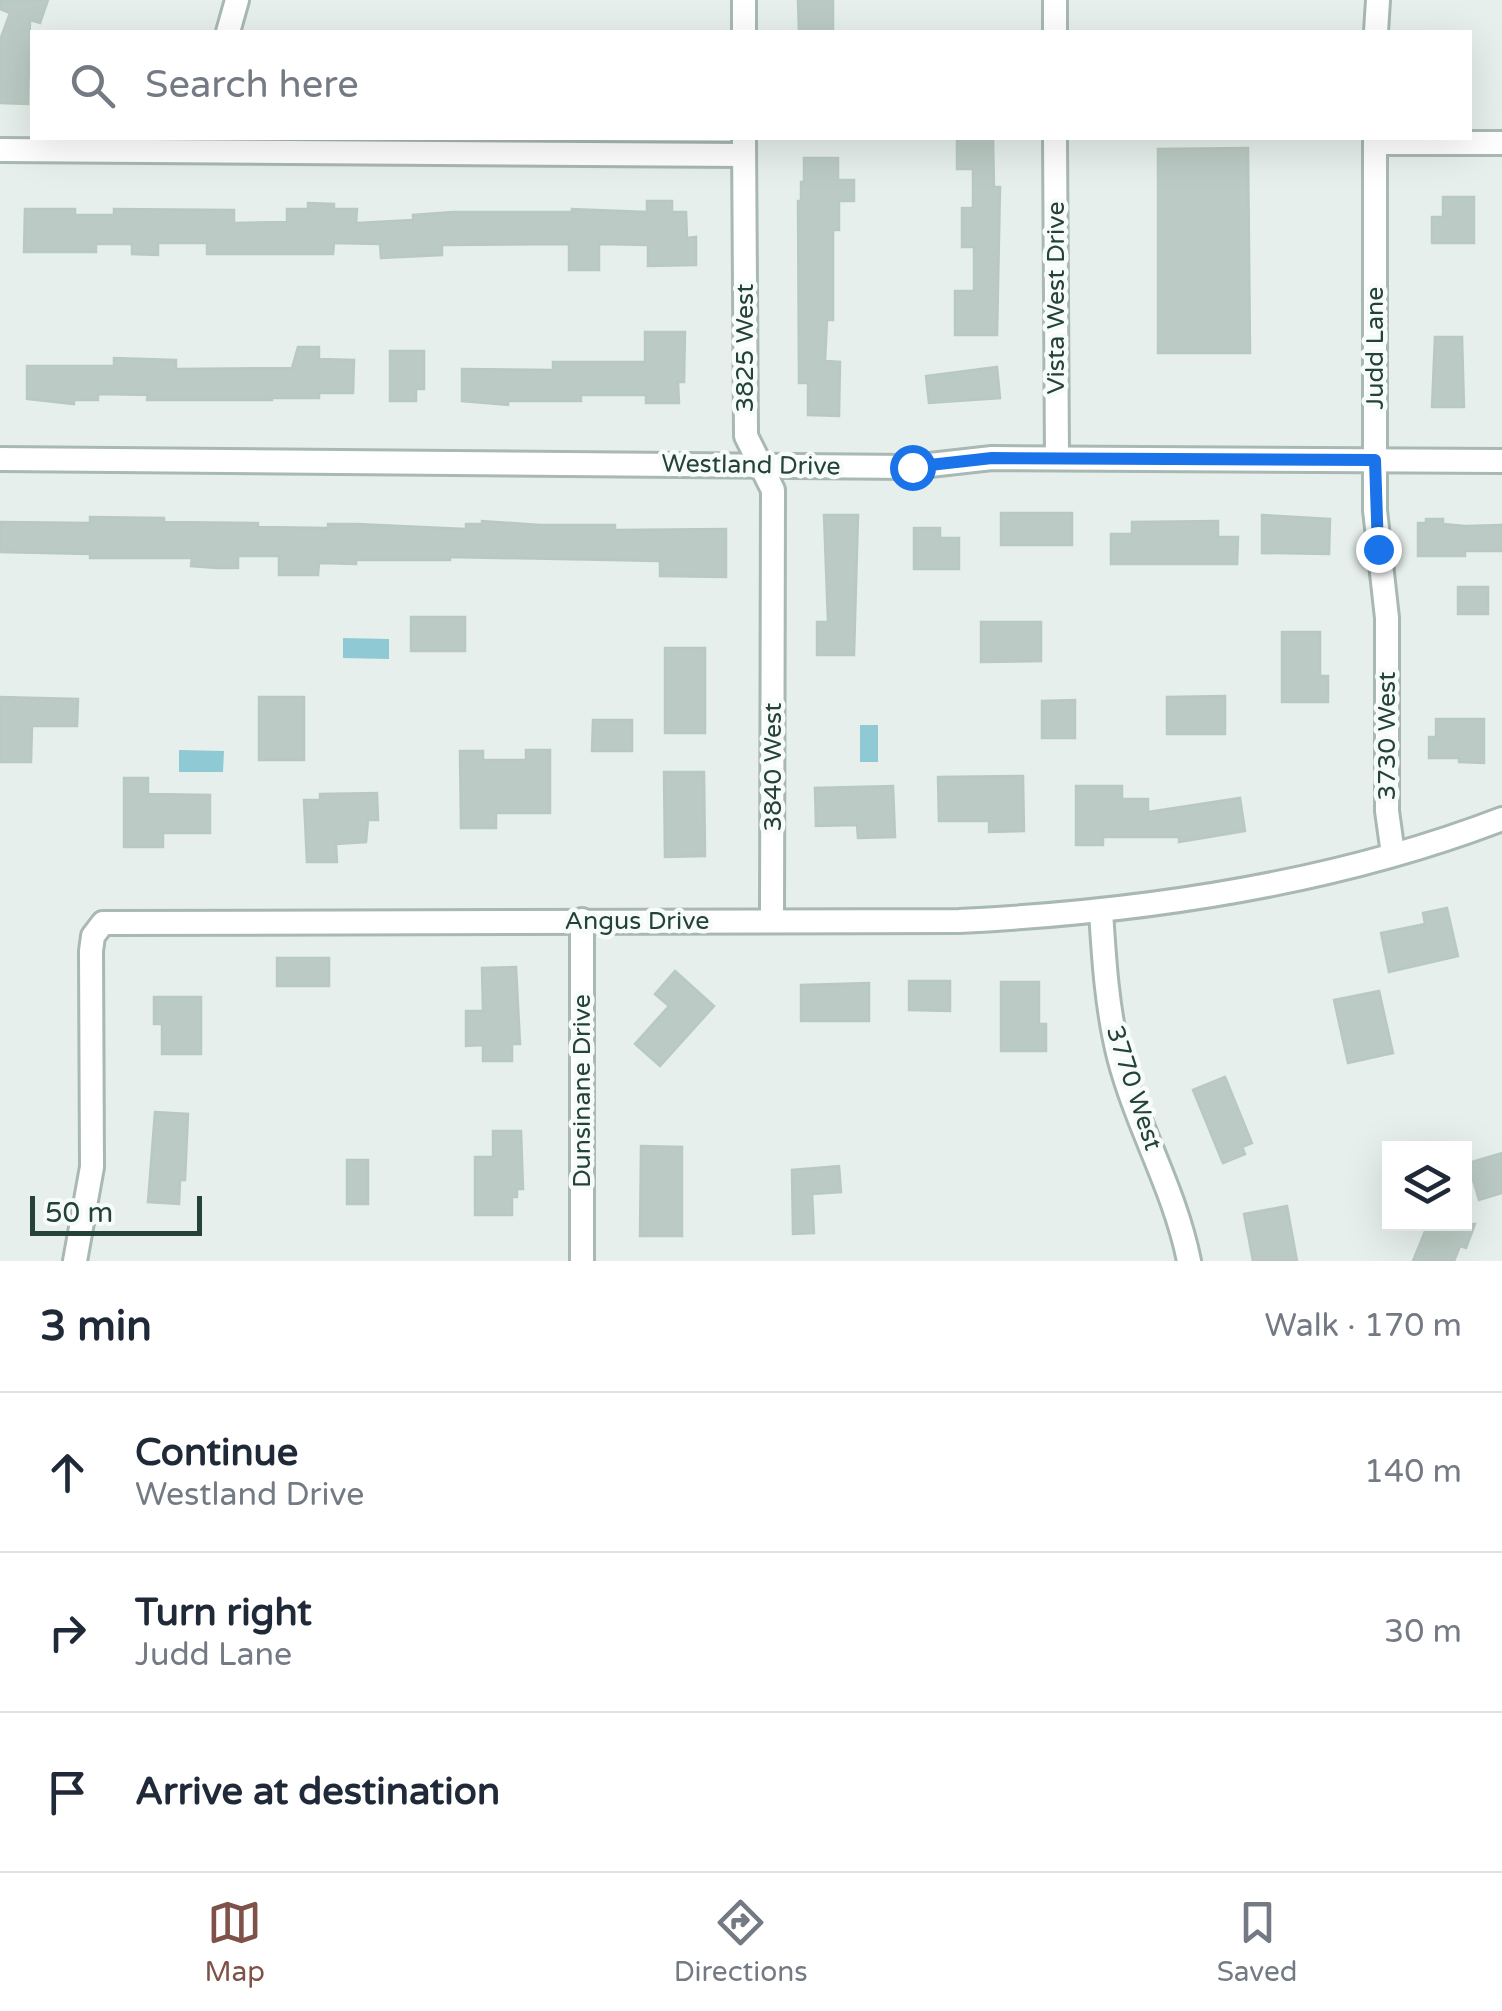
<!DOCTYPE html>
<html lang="en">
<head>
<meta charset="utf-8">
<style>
  :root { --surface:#fff; --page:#f2f2f3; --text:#1f2937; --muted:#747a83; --line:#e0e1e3; --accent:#7f5249 }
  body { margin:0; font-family:"Varela Round",sans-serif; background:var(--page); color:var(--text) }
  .controls { position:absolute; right:30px; bottom:30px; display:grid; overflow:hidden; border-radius:0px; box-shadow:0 10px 40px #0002 }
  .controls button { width:90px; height:90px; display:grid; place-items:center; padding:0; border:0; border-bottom:2px solid var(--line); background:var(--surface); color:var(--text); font:50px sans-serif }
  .scale { position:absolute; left:30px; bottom:25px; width:172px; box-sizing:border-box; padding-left:10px; border:5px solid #24423a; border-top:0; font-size:28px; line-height:35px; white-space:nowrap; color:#24423a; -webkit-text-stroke:8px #f7fbf9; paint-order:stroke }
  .stop { position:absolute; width:30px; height:30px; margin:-22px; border:8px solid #1a73e8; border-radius:50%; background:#fff }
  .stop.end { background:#1a73e8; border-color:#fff; box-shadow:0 2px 10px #0008 }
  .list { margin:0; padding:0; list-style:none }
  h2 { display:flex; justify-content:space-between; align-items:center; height:130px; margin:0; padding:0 40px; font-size:42px }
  h2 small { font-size:32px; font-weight:400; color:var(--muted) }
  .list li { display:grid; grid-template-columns:65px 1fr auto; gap:30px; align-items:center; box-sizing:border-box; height:160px; padding:0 40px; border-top:2px solid var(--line) }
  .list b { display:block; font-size:38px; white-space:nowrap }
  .list p { margin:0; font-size:32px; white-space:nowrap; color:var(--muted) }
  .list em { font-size:32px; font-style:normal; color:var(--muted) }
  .icon { flex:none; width:55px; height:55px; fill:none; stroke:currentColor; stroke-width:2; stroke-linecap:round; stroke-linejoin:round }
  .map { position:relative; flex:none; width:1502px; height:1261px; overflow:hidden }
  .search { position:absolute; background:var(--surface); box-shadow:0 10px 40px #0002; left:30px; right:30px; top:30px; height:110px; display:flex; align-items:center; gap:25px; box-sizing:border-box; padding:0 35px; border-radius:0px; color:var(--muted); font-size:38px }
  .sheet { height:610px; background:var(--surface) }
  nav { display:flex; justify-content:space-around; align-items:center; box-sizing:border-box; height:140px; border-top:2px solid var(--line); background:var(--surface); font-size:28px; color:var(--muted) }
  nav a { display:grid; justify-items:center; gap:5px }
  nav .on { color:var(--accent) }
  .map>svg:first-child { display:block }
</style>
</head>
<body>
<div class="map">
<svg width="1502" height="1261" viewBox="0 0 1502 1261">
  <rect width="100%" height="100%" fill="#e6efeb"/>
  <!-- water -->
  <g fill="#8ec9d4">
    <polygon points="343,638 389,639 389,659 343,658"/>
    <rect x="860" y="725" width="18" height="37"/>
    <polygon points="179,750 224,751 223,772 179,772"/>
  </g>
  <!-- building -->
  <g fill="#bbcac4" stroke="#b8c9c2" stroke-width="2.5">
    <polygon points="0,0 48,0 40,23 30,20 28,104 0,103 0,40 10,13 0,9"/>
    <polygon points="798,0 833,0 833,32 799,32"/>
    <polygon points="957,138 993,138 994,187 1000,187 997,335 955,335 955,291 974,291 974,247 962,247 962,208 973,208 973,169 957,169"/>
    <polygon points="1248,148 1250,353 1158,353 1158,149"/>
    <polygon points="804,158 838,158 838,180 854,180 854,201 839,201 839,230 833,230 833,320 827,320 825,361 840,362 839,416 808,415 808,383 799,383 798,201 801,201 801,182 804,182"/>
    <polygon points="1443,197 1474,197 1474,243 1432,243 1432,217 1443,217"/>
    <polygon points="647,201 672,201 672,212 686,212 687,238 696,237 696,265 648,266 648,245 599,244 599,270 569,270 569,244 442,245 442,255 381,258 380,244 334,243 333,254 207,254 207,243 158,243 158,255 132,254 132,244 96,244 96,252 24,252 25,209 75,209 75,215 114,215 114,209 234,210 234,223 287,222 287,209 308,209 308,203 334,204 334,209 357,209 356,223 413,220 413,215 453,212 572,212 572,209 647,212"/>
    <polygon points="645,332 685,332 684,382 678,382 679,403 646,403 646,395 581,395 581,401 508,401 508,405 462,401 462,369 553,370 553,362 645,362"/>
    <polygon points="1435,337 1462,337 1464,407 1432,407"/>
    <polygon points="298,347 319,347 319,359 354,360 353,393 319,393 319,398 272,398 272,400 147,400 148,395 98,394 98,400 74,400 74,404 27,399 27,366 114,366 114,358 176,360 176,369 292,368"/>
    <polygon points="390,351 424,351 424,389 416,389 416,401 390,401"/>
    <polygon points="997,367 1000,398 929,403 926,376"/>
    <rect x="1001" y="513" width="71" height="32"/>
    <polygon points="824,515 858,515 854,655 817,655 817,622 828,622"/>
    <polygon points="1262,515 1330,519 1329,554 1262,553"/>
    <polygon points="90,517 164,518 164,522 258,523 258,527 328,528 328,524 356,524 466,529 466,524 482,524 482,521 540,525 615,525 615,530 726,529 726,577 660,576 660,561 450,557 450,560 356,560 356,564 319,563 318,575 279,575 279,556 238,556 238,568 217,568 191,566 192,558 90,558 90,554 0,552 0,522 90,523"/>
    <polygon points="1426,519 1443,519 1443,524 1465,526 1502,525 1502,551 1465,551 1465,556 1418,556 1418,523 1426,523"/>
    <polygon points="1218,521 1218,537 1238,537 1237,564 1111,564 1111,534 1132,534 1132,522"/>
    <polygon points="914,528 940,528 940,538 959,538 959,569 914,569"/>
    <rect x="1458" y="587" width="30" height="27"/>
    <rect x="411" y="617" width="54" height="34"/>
    <polygon points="981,622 1041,622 1041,661 981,662"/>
    <polygon points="1282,632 1320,632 1320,676 1328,676 1328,702 1282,702"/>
    <rect x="665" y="648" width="40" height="85"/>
    <polygon points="1225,696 1225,734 1167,734 1167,697"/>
    <polygon points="0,697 78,699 77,726 32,726 31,762 0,762"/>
    <rect x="259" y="697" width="45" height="63"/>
    <polygon points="1075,700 1075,738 1042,738 1042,701"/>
    <polygon points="1436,719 1484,719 1484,763 1459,762 1459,758 1429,758 1429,737 1436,737"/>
    <polygon points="593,720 632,720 632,751 592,751"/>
    <polygon points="526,750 550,750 550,813 496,813 496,828 461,828 460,751 483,751 483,760 526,760"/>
    <polygon points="664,772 704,772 705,856 665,857"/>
    <polygon points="1023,776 1024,831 989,832 989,821 939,821 938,777"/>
    <polygon points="124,778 148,778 148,794 210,795 210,833 163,833 163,847 124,847"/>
    <polygon points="893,786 895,837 858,838 857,825 816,826 815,788"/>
    <polygon points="1076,786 1122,786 1122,799 1148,799 1148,812 1240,798 1245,831 1179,842 1179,837 1103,837 1103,845 1076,845"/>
    <polygon points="377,793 378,820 368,820 366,842 336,844 337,862 307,862 304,800 320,800 320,794"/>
    <polygon points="1447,908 1458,956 1389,972 1381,933 1425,924 1423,913"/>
    <rect x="277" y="958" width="52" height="28"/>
    <polygon points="516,967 520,1044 512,1044 512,1061 483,1061 483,1045 466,1046 466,1011 483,1011 482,968"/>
    <polygon points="675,971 714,1006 660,1066 635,1044 669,1006 655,994"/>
    <polygon points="909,981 950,981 950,1011 909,1010"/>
    <polygon points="1001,982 1039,982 1039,1024 1046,1024 1046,1051 1001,1051"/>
    <polygon points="869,983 869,1021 801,1021 801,985"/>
    <polygon points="1379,991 1393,1053 1348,1063 1334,1000"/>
    <polygon points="154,997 201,997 201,1054 162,1054 162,1024 154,1024"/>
    <polygon points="1225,1077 1252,1143 1242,1147 1245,1154 1223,1163 1193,1090"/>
    <polygon points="155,1112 188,1114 185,1180 180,1180 179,1204 148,1202"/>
    <polygon points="493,1131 521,1131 523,1189 517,1189 517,1197 512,1197 512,1215 475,1215 475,1157 493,1157"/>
    <polygon points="641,1146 682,1147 682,1236 640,1236"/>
    <polygon points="1502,1153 1502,1193 1479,1200 1468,1163"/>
    <rect x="347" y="1160" width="21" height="44"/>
    <polygon points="839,1166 841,1192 812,1194 814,1233 793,1234 792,1170"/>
    <polygon points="1287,1206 1297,1261 1253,1261 1244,1214"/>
    <polygon points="1428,1224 1475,1224 1466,1248 1460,1246 1454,1261 1413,1261"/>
  </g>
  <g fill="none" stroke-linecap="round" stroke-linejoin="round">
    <defs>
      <g id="minor">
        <polyline points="744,0 744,32"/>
        <polyline points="1055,0 1055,32"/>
        <polyline points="228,32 237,0"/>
        <polyline points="1376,32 1378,0"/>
        <polyline points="744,138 746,436 773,490 772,921"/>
        <polyline points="1055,138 1057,458"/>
        <polyline points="1375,138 1375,510 1387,618 1387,811 1393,854"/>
        <polyline points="1375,143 1502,143"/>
        <polyline points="0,150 744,155"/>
        <polyline points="0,459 912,467 992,458 1502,461"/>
        <path d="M1101,911C1104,960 1107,1009 1119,1057C1137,1127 1175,1190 1189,1261"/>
        <polyline points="582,920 582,1261"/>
        <path d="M75,1261L92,1167L91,951L93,936L103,923L959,921C1142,912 1330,885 1502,819"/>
      </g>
    </defs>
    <!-- minor casing -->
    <use href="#minor" stroke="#a8b8b2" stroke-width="28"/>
    <!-- minor -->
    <use href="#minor" stroke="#fff" stroke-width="22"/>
  </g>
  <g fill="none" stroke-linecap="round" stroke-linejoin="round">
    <!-- route -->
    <polyline stroke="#1a73e8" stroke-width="12" points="912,467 992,458 1375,460 1378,549"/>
  </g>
  <g text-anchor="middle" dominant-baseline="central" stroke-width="9" stroke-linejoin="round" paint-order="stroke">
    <!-- street labels -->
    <g font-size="25" fill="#24423a" stroke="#f7fbf9">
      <text transform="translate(1056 298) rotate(-90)">Vista West Drive</text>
      <text transform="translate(745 348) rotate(-90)">3825 West</text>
      <text transform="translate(1375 348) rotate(-90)">Judd Lane</text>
      <text transform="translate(751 465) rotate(1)">Westland Drive</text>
      <text transform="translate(1387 736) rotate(-90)">3730 West</text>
      <text transform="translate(773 767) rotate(-90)">3840 West</text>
      <text x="637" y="921">Angus Drive</text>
      <text transform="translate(1134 1088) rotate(72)">3770 West</text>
      <text transform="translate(582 1091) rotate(-90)">Dunsinane Drive</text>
    </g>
  </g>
</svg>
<div class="controls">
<button><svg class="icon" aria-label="layers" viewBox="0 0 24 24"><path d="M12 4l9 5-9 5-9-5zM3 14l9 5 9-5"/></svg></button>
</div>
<div class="scale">50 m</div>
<div class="stop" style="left:912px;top:467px"></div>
<div class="stop end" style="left:1378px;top:549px"></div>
<div class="search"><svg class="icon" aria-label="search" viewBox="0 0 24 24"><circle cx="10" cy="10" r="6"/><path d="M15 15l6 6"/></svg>Search here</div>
</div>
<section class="sheet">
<h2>3 min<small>Walk · 170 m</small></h2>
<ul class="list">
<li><svg class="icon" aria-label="ahead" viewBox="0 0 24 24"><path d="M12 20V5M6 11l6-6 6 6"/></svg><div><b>Continue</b><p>Westland Drive</p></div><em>140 m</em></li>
<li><svg class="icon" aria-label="right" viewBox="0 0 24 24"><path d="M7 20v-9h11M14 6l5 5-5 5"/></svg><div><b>Turn right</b><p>Judd Lane</p></div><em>30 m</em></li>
<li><svg class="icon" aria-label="arrive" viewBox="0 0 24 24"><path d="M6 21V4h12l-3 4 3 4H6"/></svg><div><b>Arrive at destination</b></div></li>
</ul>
</section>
<nav>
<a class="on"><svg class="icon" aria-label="map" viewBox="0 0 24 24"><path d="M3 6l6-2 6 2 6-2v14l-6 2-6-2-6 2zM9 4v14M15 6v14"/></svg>Map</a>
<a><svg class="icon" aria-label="directions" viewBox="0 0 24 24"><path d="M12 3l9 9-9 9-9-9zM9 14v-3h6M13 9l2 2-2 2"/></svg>Directions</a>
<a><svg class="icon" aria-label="saved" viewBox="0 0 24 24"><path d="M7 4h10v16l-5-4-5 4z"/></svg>Saved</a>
</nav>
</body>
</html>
